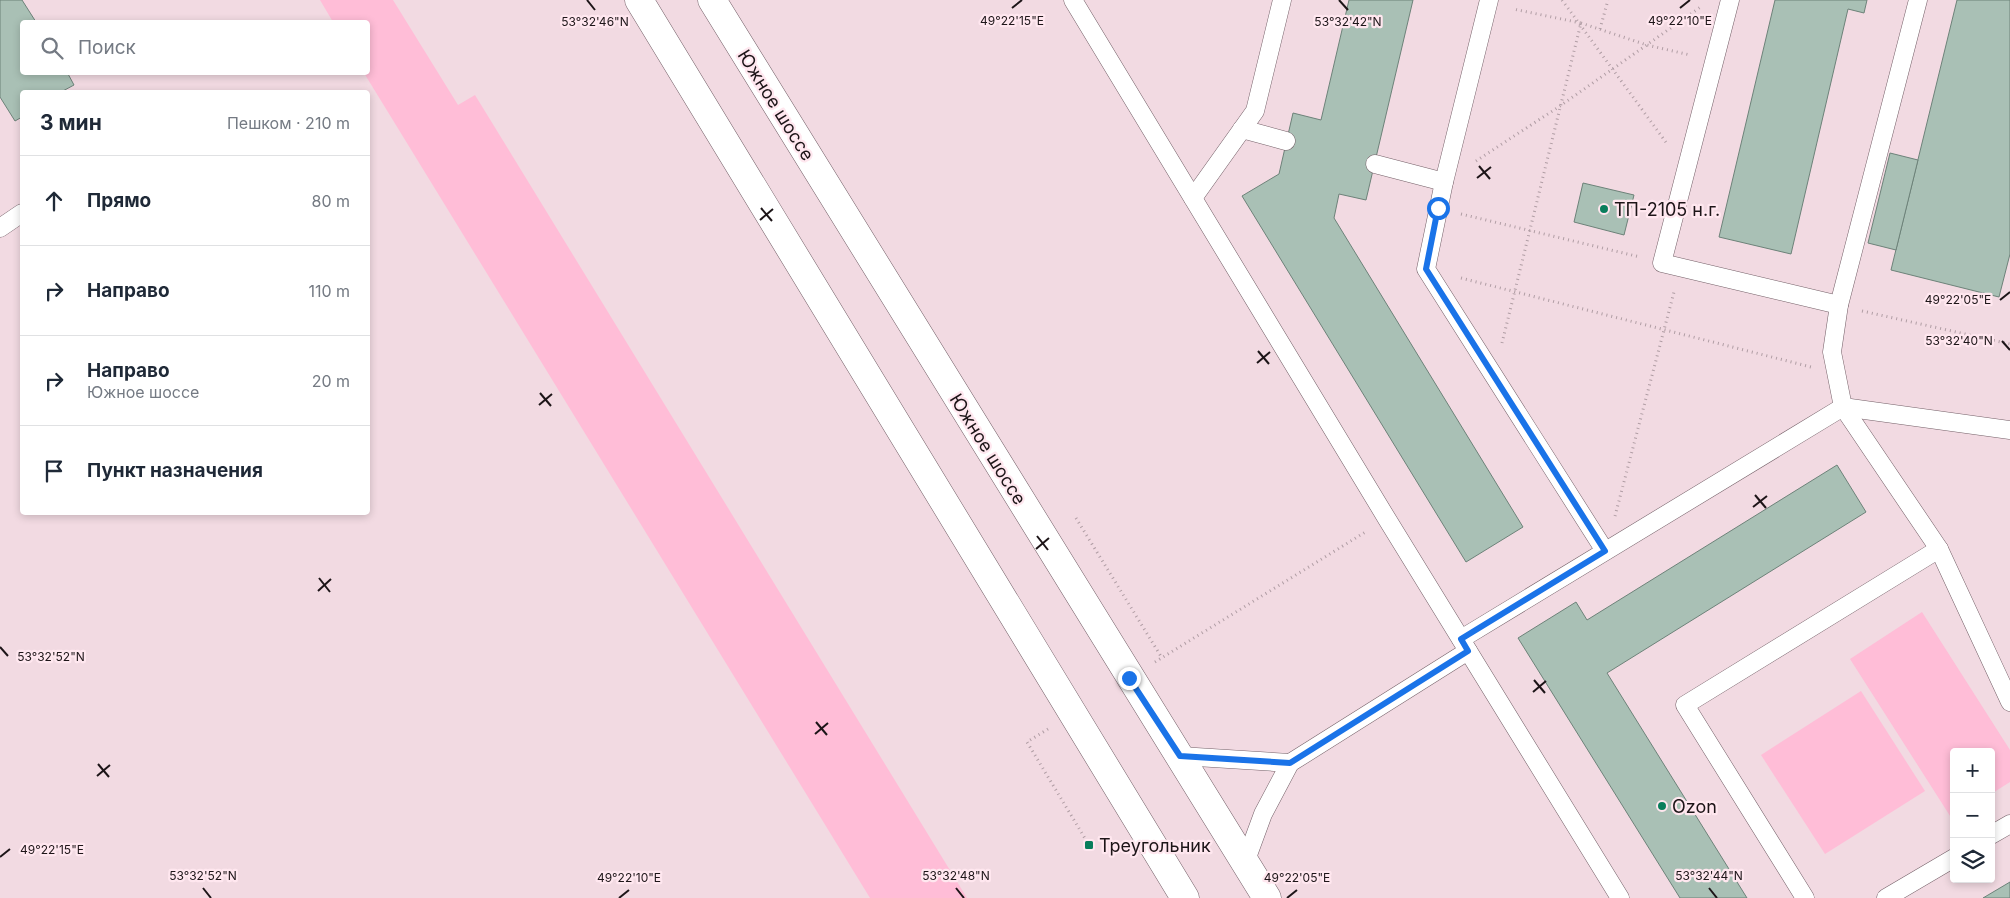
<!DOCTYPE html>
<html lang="ru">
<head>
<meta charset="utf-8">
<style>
  :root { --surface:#fff; --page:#f6f6f7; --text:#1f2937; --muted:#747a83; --line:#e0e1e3 }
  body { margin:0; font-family:Inter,sans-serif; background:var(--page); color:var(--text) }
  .controls { position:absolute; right:15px; bottom:15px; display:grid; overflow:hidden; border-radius:5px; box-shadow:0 2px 8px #0003 }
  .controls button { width:45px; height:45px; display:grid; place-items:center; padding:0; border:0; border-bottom:1px solid var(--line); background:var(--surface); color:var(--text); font:25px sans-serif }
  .stop { position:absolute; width:15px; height:15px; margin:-11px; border:4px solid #1a73e8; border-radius:50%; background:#fff }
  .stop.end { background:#1a73e8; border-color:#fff; box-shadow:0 1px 5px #0008 }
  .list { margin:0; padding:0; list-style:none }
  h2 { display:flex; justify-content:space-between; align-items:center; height:65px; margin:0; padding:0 20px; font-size:21px }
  h2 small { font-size:16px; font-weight:400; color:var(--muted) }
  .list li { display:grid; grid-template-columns:32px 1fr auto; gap:15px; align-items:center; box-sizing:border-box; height:90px; padding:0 20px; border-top:1px solid var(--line) }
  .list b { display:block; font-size:19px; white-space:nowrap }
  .list p { margin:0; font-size:16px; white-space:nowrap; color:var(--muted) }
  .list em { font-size:16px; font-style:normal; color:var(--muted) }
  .icon { flex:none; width:28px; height:28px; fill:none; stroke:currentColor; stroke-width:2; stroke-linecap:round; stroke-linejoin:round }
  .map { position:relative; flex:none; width:2010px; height:898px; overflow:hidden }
  .search { position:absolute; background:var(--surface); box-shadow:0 2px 8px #0003; left:20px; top:20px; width:350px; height:55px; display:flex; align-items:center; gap:12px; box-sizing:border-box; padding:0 18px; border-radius:5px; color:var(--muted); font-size:19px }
  .panel { position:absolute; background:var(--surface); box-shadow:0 2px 8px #0003; left:20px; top:90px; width:350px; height:425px; border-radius:5px }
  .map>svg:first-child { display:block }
</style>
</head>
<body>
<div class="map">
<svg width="2010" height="898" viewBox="0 0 2010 898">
  <rect width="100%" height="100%" fill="#f2dae2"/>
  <!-- green -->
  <g fill="#ffbdd7">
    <polygon points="320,0 393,0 458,105 475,95 967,898 870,898 364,73 368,72 368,22 333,22"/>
    <polygon points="1922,612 2010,750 2010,782 1991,794 1991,752 1954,752 1954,818 1952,819 1850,659"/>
    <polygon points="1861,691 1925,791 1825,854 1761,755"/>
  </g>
  <!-- building -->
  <g fill="#a9c0b5" stroke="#6d8279">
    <polygon points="0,0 22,0 36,22 22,22 22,72 67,72 74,85 61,92 22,92 22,117 15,121 0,97"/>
    <polygon points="1349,0 1413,0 1366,200 1339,194 1334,218 1523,527 1466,562 1242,196 1279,174 1293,113 1321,120"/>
    <polygon points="1775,0 1867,0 1864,13 1848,9 1791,254 1719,237"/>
    <polygon points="1957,0 2010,0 2010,254 1999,297 1891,270"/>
    <polygon points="1890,153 1918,160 1896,250 1868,243"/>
    <polygon points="1583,183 1634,195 1624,235 1574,222"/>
    <polygon points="1837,465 1866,512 1607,673 1747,898 1680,898 1518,638 1576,602 1587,620"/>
    <polygon points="2010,882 2010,898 1983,898"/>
  </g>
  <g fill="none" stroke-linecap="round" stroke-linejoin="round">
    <defs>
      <g id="service">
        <polyline points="1073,0 1387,519 1620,898"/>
        <polyline points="1489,0 1444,182 1426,269 1605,551"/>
        <polyline points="1730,0 1662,263 1839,305"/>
        <polyline points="1918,0 1839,305 1832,352 1843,407 1939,549 2010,702"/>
        <polyline points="1242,129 1286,141"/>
        <polyline points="1375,164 1444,182"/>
        <polyline points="1193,198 1255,111 1282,0"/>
        <polyline points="0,228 22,213"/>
        <polyline points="1461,639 1843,407 2010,430"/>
        <polyline points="1180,756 1290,763"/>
        <polyline points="1991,835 2010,824"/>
        <polyline points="1245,863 1263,814 1290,763 1468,651"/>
        <polyline points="1805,898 1685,705 1939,549"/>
        <polyline points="1886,898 1954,858"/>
      </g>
      <g id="primary">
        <polyline points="639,0 1185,898"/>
        <polyline points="712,0 1267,898"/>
      </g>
    </defs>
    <!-- service casing -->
    <use href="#service" stroke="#746068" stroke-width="19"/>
    <!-- primary casing -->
    <use href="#primary" stroke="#746068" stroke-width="29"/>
    <!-- path -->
    <g stroke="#b09da4" stroke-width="3" stroke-dasharray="1 4" stroke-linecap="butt">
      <polyline points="1562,0 1668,145"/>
      <polyline points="1581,23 1647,45 1690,55"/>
      <polyline points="1600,29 1608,0"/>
      <polyline points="1476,161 1560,106 1702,6"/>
      <polyline points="1461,214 1640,257"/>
      <polyline points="1461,278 1811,367"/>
      <polyline points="1862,311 2010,344"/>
      <polyline points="1502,343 1581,23 1513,9"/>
      <polyline points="1615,516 1674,292"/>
      <polyline points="1076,518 1162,658"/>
      <polyline points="1155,662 1367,531"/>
      <polyline points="1048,729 1027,742 1089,845"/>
    </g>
    <!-- service -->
    <use href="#service" stroke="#fff" stroke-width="18"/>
    <!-- primary -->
    <use href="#primary" stroke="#fff" stroke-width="28"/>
  </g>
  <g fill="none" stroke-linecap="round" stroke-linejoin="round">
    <!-- route -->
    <polyline stroke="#1a73e8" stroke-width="6" points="1129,678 1180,756 1290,763 1468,651 1461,639 1605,551 1426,269 1438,208"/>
  </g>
  <!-- ticks -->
  <path fill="none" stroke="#1d1518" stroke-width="2" d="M587,0L595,10M1339,0L1348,10M1012,8L1022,0M1680,8L1690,0M1479,166L1490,179M1477,178L1491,167M761,208L772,221M760,220L773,209M2000,300L2010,292M2002,341L2010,350M1258,351L1269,364M1257,363L1270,352M540,393L551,406M539,405L552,394M1755,495L1766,508M1753,507L1767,496M1037,536L1048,550M1036,549L1049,538M319,578L330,592M318,591L331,579M0,647L8,656M1534,680L1545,693M1533,692L1546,681M816,722L827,735M815,734L828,723M98,764L109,777M97,776L110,765M0,857L10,849M203,888L211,898M956,888L964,898M1709,888L1717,898M619,898L629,890M1287,898L1297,890"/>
  <!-- markers -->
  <g fill="#097e5c" stroke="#ffe7ef" stroke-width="2">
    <circle cx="1604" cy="209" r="5"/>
    <circle cx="1662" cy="806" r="5"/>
    <rect x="1084" y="840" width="10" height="10" rx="2.5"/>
  </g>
  <g text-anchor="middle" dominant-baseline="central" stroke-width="4.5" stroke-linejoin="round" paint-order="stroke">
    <!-- street labels -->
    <g font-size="18" fill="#1d1518" stroke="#ffe7ef">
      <text transform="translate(776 105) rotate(58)">Южное шоссе</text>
      <text transform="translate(988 449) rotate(58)">Южное шоссе</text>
    </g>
    <!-- poi labels -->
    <g font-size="18" fill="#1d1518" stroke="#ffe7ef" text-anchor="start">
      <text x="1614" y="209">ТП-2105 н.г.</text>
      <text x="1672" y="806">Ozon</text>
      <text x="1099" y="845">Треугольник</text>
    </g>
  </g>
  <g font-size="12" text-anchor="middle" fill="#1d1518" stroke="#ffe7ef" stroke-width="4.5" stroke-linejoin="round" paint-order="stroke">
    <text x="1012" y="25">49°22'15"E</text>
    <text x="1680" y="25">49°22'10"E</text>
    <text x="595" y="26">53°32'46"N</text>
    <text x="1348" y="26">53°32'42"N</text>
    <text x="1958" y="304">49°22'05"E</text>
    <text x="1959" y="345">53°32'40"N</text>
    <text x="51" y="661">53°32'52"N</text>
    <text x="52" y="854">49°22'15"E</text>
    <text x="203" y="880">53°32'52"N</text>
    <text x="956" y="880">53°32'48"N</text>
    <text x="1709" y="880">53°32'44"N</text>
    <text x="629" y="882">49°22'10"E</text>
    <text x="1297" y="882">49°22'05"E</text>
  </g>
</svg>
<div class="controls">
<button>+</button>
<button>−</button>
<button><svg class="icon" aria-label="layers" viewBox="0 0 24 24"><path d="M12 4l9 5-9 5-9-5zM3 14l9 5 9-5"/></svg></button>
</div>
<div class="stop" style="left:1438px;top:208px"></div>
<div class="stop end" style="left:1129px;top:678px"></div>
<div class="search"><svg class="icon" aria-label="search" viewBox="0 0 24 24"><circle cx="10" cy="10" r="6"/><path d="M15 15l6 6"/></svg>Поиск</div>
<section class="panel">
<h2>3 мин<small>Пешком · 210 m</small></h2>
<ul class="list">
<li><svg class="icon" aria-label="ahead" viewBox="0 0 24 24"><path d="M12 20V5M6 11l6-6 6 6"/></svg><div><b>Прямо</b></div><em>80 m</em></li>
<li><svg class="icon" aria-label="right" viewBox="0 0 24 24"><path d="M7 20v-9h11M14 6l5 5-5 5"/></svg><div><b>Направо</b></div><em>110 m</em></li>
<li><svg class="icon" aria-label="right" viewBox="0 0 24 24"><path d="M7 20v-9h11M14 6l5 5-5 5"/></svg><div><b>Направо</b><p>Южное шоссе</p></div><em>20 m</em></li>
<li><svg class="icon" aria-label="arrive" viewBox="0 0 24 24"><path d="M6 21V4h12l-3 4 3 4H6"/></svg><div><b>Пункт назначения</b></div></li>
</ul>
</section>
</div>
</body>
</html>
